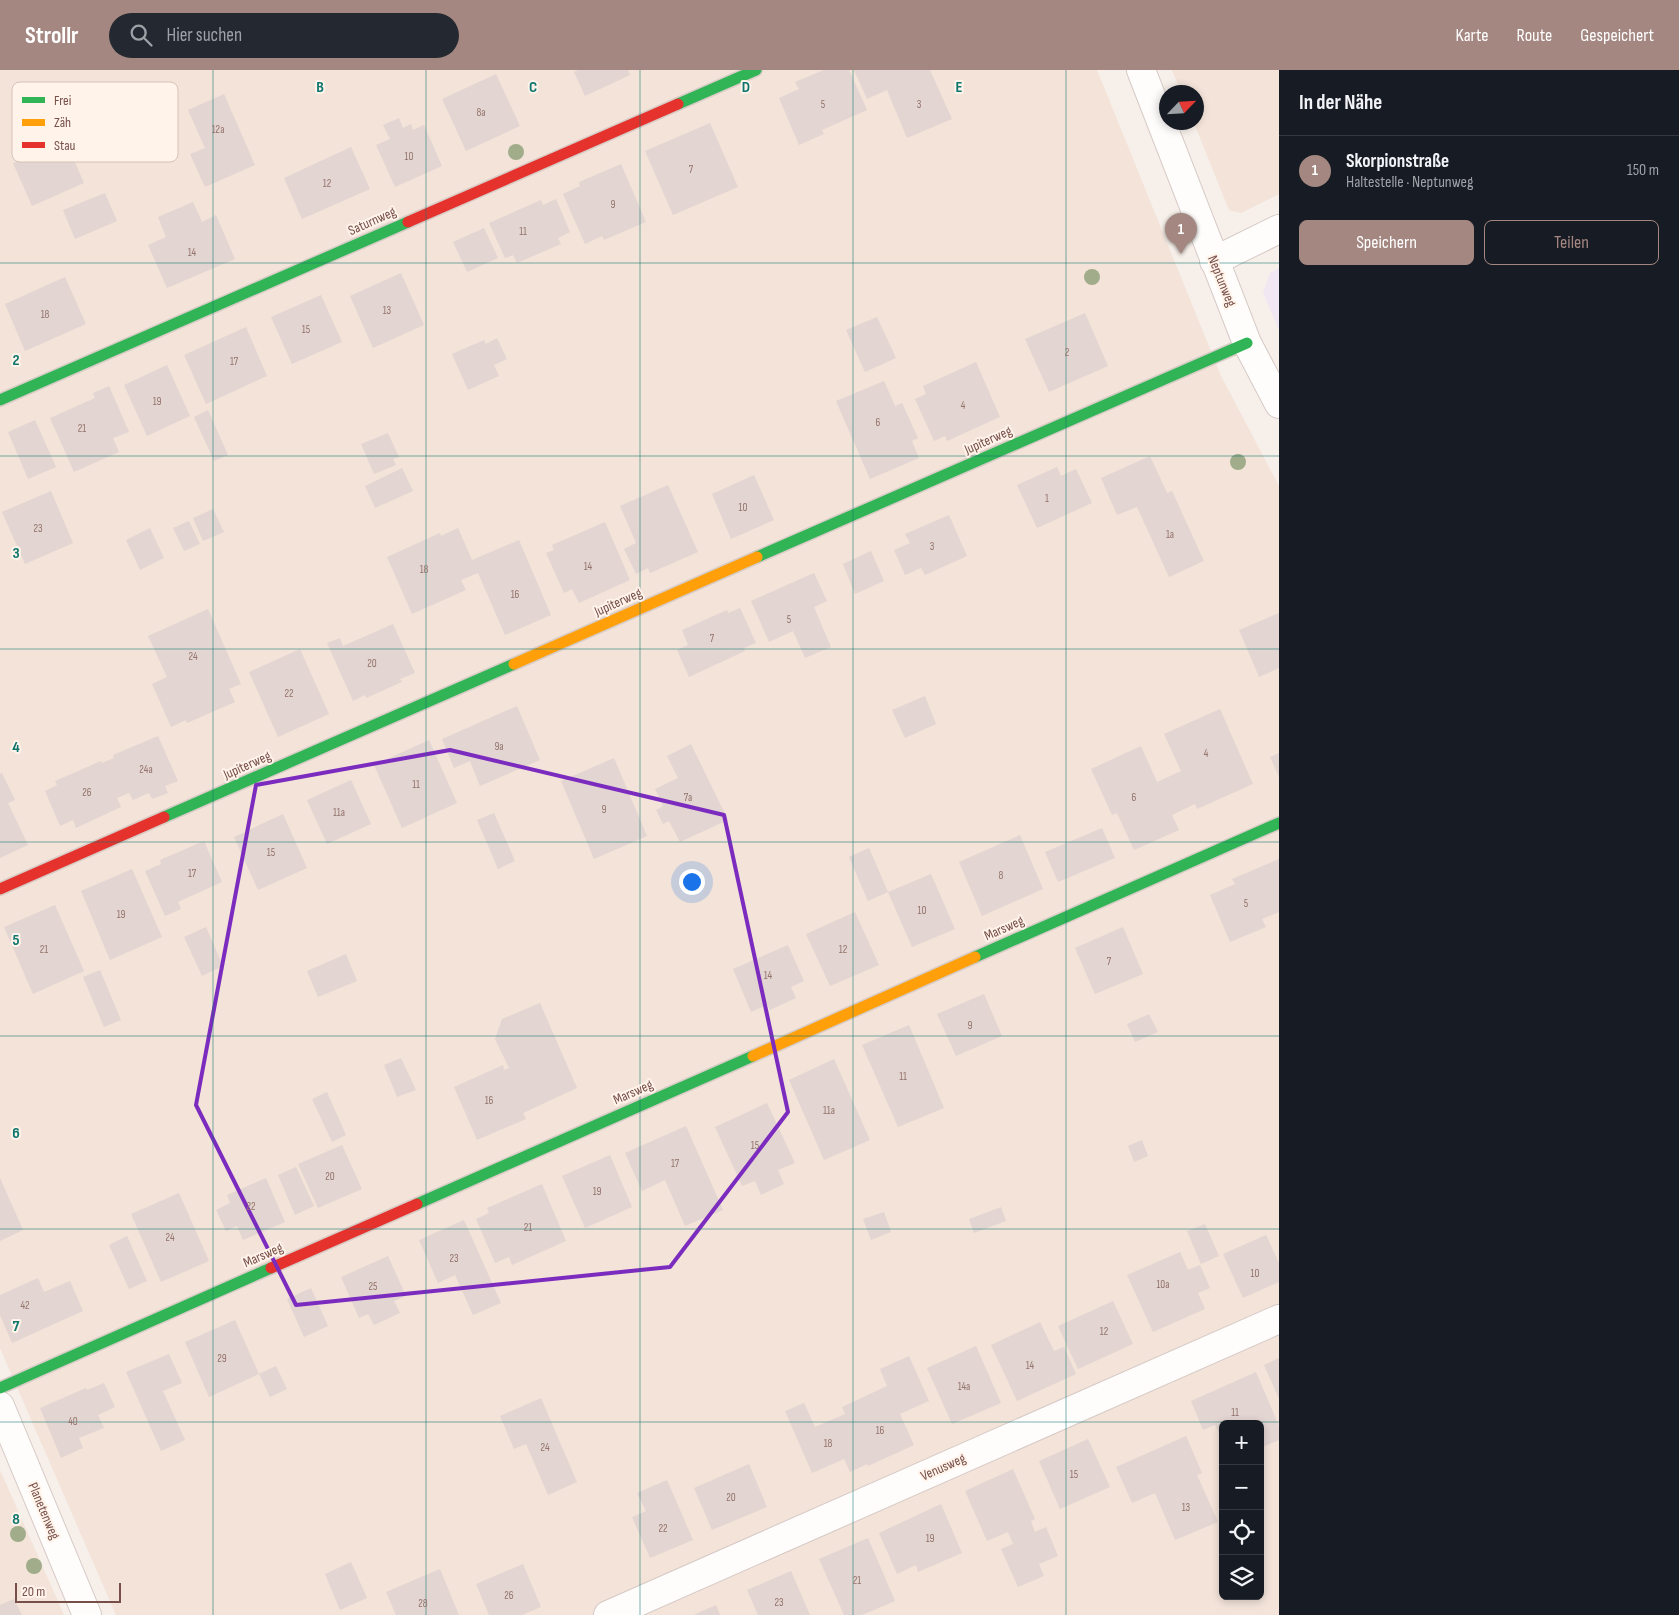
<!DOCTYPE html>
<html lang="de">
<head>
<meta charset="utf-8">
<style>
  :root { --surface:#171b24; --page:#242831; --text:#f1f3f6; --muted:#9ea1a6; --line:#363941; --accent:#a38780 }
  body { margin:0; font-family:"Sofia Sans Condensed",sans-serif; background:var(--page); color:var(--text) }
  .controls { position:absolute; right:15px; bottom:15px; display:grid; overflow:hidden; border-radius:8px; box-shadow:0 2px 8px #0003 }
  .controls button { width:45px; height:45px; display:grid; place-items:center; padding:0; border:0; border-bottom:1px solid var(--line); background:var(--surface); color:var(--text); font:25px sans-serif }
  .compass { position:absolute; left:1159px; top:15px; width:45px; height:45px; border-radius:50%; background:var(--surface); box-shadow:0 2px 8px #0003; rotate:65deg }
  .scale { position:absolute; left:15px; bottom:12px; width:106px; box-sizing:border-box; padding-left:5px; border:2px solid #764f48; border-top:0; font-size:14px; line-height:18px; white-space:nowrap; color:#764f48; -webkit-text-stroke:4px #fff3ea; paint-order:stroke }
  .you { position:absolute; left:691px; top:811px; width:18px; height:18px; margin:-12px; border:4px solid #fff; border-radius:50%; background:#1a73e8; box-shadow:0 0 0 8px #1a73e833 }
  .badge { display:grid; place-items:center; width:32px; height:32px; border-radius:50%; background:var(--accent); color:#fff; font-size:16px; font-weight:700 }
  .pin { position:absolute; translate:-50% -41px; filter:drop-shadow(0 1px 2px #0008) }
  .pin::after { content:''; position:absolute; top:26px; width:18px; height:15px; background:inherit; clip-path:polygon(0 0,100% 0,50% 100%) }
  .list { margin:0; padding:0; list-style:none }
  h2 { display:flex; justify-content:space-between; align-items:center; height:65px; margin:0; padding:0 20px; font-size:21px }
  h2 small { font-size:16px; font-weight:400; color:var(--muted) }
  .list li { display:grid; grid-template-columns:32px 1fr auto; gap:15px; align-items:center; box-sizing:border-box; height:70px; padding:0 20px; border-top:1px solid var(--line) }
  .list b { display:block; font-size:19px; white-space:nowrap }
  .list p { margin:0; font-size:16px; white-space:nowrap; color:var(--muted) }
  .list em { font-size:16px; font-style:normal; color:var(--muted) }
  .actions { display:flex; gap:10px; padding:15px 20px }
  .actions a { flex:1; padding:11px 0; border:1px solid var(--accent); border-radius:8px; text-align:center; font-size:18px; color:var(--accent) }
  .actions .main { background:var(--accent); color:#fff }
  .icon { flex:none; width:28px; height:28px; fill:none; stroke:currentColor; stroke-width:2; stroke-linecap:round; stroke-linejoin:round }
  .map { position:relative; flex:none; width:1279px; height:1545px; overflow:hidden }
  header { display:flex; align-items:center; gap:30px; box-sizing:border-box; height:70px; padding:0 25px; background:var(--accent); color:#fff }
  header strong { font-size:24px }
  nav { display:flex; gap:28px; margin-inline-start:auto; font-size:18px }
  .search { width:350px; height:45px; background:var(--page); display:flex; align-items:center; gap:12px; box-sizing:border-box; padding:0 18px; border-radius:28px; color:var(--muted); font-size:19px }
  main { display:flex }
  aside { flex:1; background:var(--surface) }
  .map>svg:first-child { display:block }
</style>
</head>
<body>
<header>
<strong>Strollr</strong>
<div class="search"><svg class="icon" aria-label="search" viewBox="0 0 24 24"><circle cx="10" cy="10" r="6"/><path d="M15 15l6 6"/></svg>Hier suchen</div>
<nav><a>Karte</a><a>Route</a><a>Gespeichert</a></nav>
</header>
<main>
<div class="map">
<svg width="1279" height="1545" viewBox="0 0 1279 1545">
  <rect width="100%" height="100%" fill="#f7efe9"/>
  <!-- residential -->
  <g fill="#f3e3d9" fill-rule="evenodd">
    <path d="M0,0H1097L1221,306L1279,416V1545H116L0,1278ZM1223,1354H1260V1526H1223Z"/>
    <polygon points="1172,0 1279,0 1279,124 1241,143 1229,140 1194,53 1196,52 1196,22 1181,22"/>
    <polygon points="0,1400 64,1545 0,1545"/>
  </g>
  <!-- education -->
  <polygon fill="#f0e7f2" points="1279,198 1279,260 1263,223 1270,203"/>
  <!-- building -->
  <g fill="#e3d5d1">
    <polygon points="578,0 628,0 630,5 585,26 574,2"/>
    <polygon points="824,0 849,0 867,40 822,60 824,64 799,75 779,28 799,19 795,12"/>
    <polygon points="854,0 930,0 952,49 907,68 887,20 867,29"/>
    <polygon points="496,4 520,56 466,81 442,29"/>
    <polygon points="224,24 255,95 205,117 190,84 205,78 188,40"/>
    <polygon points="399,48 403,58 411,54 413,60 424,55 442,96 395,117 376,75 390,69 383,55"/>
    <polygon points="710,53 738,117 673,145 645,81"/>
    <polygon points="65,70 84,113 32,136 13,93"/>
    <polygon points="351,77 370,119 302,149 284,108"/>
    <polygon points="621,94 646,152 604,170 602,166 585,174 563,124 580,116 579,112"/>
    <polygon points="105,123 117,151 75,169 63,140"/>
    <polygon points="556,129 570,162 558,168 561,174 517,193 513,185 505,188 489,153 541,130 543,135"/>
    <polygon points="193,132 202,152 216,145 235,189 167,218 148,175 166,167 158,147"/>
    <polygon points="484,158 498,188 467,202 453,172"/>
    <polygon points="401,203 424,255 373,278 350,226"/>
    <polygon points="65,207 86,254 25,281 5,234"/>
    <polygon points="321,225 342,272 292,294 271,247"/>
    <polygon points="1085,243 1108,296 1049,322 1025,269"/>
    <polygon points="877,247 896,288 865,302 846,260"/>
    <polygon points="246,257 267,306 206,334 184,285"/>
    <polygon points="497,268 507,289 494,295 499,306 468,320 452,284 484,270 486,274"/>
    <polygon points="976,292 1000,347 947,371 945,366 934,371 915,329 926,324 923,316"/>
    <polygon points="167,295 190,346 147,366 124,315"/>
    <polygon points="884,311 895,336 902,333 918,368 912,371 919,388 870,409 836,331"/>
    <polygon points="109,316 129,362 113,368 119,382 74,402 50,348 95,328 93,323"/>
    <polygon points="208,340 228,385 214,391 194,347"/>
    <polygon points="35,350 56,397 28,409 8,362"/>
    <polygon points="388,363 399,387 393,389 396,395 374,404 361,374"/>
    <polygon points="1150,386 1167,423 1172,421 1204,491 1169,507 1137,437 1117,445 1101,408"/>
    <polygon points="1057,397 1061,406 1076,399 1092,433 1037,458 1017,415"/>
    <polygon points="402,398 413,421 375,438 365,416"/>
    <polygon points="754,405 774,450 731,469 712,424"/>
    <polygon points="668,415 698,482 650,503 648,498 636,504 624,479 636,473 620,436"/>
    <polygon points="51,421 73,473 25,494 2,442"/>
    <polygon points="213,439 224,462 203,471 193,448"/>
    <polygon points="949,445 967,486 925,505 921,498 905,505 894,480 910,473 905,464"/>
    <polygon points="189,451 200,474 184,481 173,458"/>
    <polygon points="605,452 630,510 579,533 572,519 564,523 546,483 554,480 552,475"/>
    <polygon points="150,458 164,488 140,500 126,470"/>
    <polygon points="458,458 472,490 519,470 551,545 505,565 478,503 461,510 466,520 412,544 387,487 440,463 441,466"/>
    <polygon points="871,481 884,511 855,524 843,494"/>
    <polygon points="814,503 827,531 814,537 831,577 805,588 793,561 769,572 751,531"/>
    <polygon points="740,538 756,573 744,578 745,581 689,607 677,580 688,575 682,560 727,540 728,543"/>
    <polygon points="208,539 241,614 229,619 235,632 187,653 186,650 171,657 152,614 167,607 148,566"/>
    <polygon points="1279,543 1279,598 1259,607 1239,560"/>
    <polygon points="393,554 415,603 400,609 402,612 366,628 365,625 353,631 327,573 340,568 343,576"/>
    <polygon points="300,579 329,644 278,667 249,602"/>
    <polygon points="925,626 936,654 905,668 892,640"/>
    <polygon points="517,636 540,690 480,716 470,691 454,698 442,669"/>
    <polygon points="1220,639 1253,714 1197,739 1195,734 1172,745 1179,760 1134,780 1117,743 1112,745 1091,699 1141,676 1157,712 1181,701 1164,664"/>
    <polygon points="158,666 178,711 165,716 168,723 152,729 149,723 133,730 129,723 117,728 121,737 76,758 73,750 60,756 45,721 57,715 55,711 101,691 102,693 114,688 113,685"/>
    <polygon points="429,670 457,733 402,758 374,695"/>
    <polygon points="691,674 728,750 680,772 669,751 663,754 656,740 663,736 655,719 678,708 667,686"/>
    <polygon points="1279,683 1279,707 1270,687"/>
    <polygon points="614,688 647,766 594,789 561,711"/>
    <polygon points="2,703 15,730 8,733 28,775 0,788 0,704"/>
    <polygon points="351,710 371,754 327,774 307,730"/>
    <polygon points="494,743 515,791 498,799 477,750"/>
    <polygon points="283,744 307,798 258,820 234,767"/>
    <polygon points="1102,758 1115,788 1058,812 1045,782"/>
    <polygon points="1020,765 1043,819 982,846 959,792"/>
    <polygon points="204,771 222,812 178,832 181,839 165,846 145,801 161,794 160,790"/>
    <polygon points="869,778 888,822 868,831 849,787"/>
    <polygon points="1279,789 1279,842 1262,849 1266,857 1230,872 1210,825 1235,814 1232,809"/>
    <polygon points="132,799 162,867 110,890 81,821"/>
    <polygon points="931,804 955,859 912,877 888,822"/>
    <polygon points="55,835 84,901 33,924 4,857"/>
    <polygon points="855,842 879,895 830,916 806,864"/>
    <polygon points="206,857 223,896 202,906 184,867"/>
    <polygon points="1123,857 1143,904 1095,924 1075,878"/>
    <polygon points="788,875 804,911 791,917 796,928 770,940 767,935 751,942 733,899"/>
    <polygon points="346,884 357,911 318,927 307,901"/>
    <polygon points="100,900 121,950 104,957 83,907"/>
    <polygon points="984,924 1002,966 956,986 937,944"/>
    <polygon points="540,933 577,1018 523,1043 526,1049 477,1070 454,1017 503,995 504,1000 509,998 495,969 502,949"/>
    <polygon points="1149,944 1158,962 1135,972 1127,954"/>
    <polygon points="909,955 944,1038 898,1057 862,975"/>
    <polygon points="401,988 416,1020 397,1027 384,995"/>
    <polygon points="834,989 870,1070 824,1090 789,1010"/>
    <polygon points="327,1022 346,1065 332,1072 312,1029"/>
    <polygon points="767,1033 795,1093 778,1100 784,1114 761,1125 755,1111 742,1116 715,1057"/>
    <polygon points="686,1056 723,1140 685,1156 665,1110 642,1121 625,1083"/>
    <polygon points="1142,1070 1148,1086 1134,1092 1128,1076"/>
    <polygon points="342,1075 362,1119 318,1138 298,1094"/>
    <polygon points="610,1085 632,1137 585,1158 562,1106"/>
    <polygon points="296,1097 314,1136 295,1145 278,1105"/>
    <polygon points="0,1108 23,1160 0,1171"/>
    <polygon points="266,1108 285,1152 243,1170 237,1156 226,1161 216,1140 230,1133 227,1125"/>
    <polygon points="542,1114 566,1171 512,1195 509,1187 495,1193 476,1149 489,1143 487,1138"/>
    <polygon points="179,1123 209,1191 161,1212 131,1144"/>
    <polygon points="1001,1137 1006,1151 974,1163 969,1149"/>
    <polygon points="884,1142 891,1162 871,1170 863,1149"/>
    <polygon points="464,1150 501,1233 473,1245 455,1205 438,1213 419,1170"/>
    <polygon points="1205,1154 1219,1186 1201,1194 1187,1161"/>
    <polygon points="1266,1165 1279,1193 1279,1212 1243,1228 1223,1184"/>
    <polygon points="127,1166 147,1211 129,1219 109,1175"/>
    <polygon points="1180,1182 1188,1200 1200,1195 1210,1218 1198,1223 1205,1239 1153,1262 1127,1205"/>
    <polygon points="388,1186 406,1226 394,1231 400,1243 374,1255 368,1244 359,1248 341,1207"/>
    <polygon points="38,1208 44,1222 70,1211 83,1241 12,1273 0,1245 0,1225"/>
    <polygon points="311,1218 328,1256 304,1267 287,1229"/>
    <polygon points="1113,1231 1133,1274 1078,1299 1058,1256"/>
    <polygon points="235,1250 259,1304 209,1327 185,1272"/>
    <polygon points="1040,1252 1054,1281 1064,1277 1076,1304 1017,1331 991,1275"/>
    <polygon points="976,1276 1001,1333 952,1354 927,1298"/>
    <polygon points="169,1284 182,1313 163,1321 185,1370 161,1381 126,1302"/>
    <polygon points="909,1286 929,1331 900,1344 914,1375 868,1396 867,1394 850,1402 844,1389 812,1403 785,1341 804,1333 815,1357 845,1344 842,1337 887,1316 880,1299"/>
    <polygon points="1279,1288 1279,1329 1264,1295"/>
    <polygon points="276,1296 287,1319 270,1327 259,1304"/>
    <polygon points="1256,1302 1279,1356 1279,1370 1260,1378 1260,1354 1223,1354 1223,1371 1215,1355 1203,1360 1191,1331"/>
    <polygon points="104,1313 115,1337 98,1345 104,1358 79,1368 83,1378 61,1388 40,1338 86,1318 87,1320"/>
    <polygon points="541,1328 577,1412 548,1425 526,1374 514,1379 500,1346"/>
    <polygon points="1186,1366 1202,1403 1197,1405 1218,1452 1175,1470 1155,1423 1132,1433 1116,1397"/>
    <polygon points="1088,1369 1110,1417 1060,1439 1039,1391"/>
    <polygon points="749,1394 767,1437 712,1460 694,1418"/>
    <polygon points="1013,1399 1035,1449 1031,1451 1035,1462 1046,1457 1058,1486 1039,1494 1044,1506 1018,1517 1001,1479 1013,1474 1008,1462 987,1471 965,1421"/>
    <polygon points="667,1410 693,1470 650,1488 632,1447 646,1441 637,1423"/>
    <polygon points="941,1434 962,1483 918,1502 916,1495 897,1504 879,1463"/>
    <polygon points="868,1468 895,1531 862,1545 844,1545 819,1489"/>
    <polygon points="351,1492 367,1528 340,1540 325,1504"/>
    <polygon points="523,1494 541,1537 522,1545 489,1545 476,1514"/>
    <polygon points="440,1499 459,1545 396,1545 386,1522"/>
    <polygon points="791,1501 810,1545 758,1545 747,1520"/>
    <polygon points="14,1529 22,1545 0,1545 0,1535"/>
    <polygon points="716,1535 720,1545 694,1545 698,1543"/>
  </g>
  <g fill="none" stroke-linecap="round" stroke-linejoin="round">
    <defs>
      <g id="street">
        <polyline points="1141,0 1247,273 1279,334"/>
        <polyline points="1214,191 1279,159"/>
        <polyline points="0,1336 87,1545"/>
        <polyline points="608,1545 1279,1249"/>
      </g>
      <g id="fast">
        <polyline points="678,34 756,0"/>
        <polyline points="0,330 408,152"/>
        <polyline points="757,487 1247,273"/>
        <polyline points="164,747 514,594"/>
        <polyline points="975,887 1279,753"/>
        <polyline points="417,1134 753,986"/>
        <polyline points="0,1318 271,1198"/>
      </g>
      <g id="slow">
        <polyline points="514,594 757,487"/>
        <polyline points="753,986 975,887"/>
      </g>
      <g id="jam">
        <polyline points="408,152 678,34"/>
        <polyline points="0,819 164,747"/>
        <polyline points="271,1198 417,1134"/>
      </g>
    </defs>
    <!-- street casing -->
    <use href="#street" stroke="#d6cac6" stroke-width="30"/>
    <!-- fast casing -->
    <use href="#fast" stroke="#d8ccc7" stroke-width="14"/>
    <!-- slow casing -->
    <use href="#slow" stroke="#d8ccc7" stroke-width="14"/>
    <!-- jam casing -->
    <use href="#jam" stroke="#d8ccc7" stroke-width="14"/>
    <!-- street -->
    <use href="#street" stroke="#fefdfc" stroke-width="28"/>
    <!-- fast -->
    <use href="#fast" stroke="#30b455" stroke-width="11"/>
    <!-- slow -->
    <use href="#slow" stroke="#ff9f0a" stroke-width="11"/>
    <!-- jam -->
    <use href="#jam" stroke="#e5322d" stroke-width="11"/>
  </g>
  <!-- trees -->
  <g fill="#a1ac8a">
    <circle cx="516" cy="82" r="8"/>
    <circle cx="1092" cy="207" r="8"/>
    <circle cx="1238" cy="392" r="8"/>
    <circle cx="18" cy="1464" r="8"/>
    <circle cx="34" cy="1496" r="8"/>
  </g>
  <!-- marked area -->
  <path fill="none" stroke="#7b2cbf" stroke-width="4" stroke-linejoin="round" d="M450,680L724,745L788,1042L670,1197L296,1235L196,1035L256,715Z"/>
  <!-- grid -->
  <path fill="none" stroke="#0f766e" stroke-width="1" stroke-opacity="0.55" d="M213,0V1545M426,0V1545M640,0V1545M853,0V1545M1066,0V1545M0,193H1279M0,386H1279M0,579H1279M0,772H1279M0,966H1279M0,1159H1279M0,1352H1279"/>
  <g text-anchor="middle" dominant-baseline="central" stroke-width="4" stroke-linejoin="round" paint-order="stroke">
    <!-- number labels -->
    <g font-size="11" fill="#93736c">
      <text x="823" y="34">5</text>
      <text x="919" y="34">3</text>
      <text x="481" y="42">8a</text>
      <text x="218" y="59">12a</text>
      <text x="409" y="86">10</text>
      <text x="691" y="99">7</text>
      <text x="327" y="113">12</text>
      <text x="613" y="134">9</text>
      <text x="523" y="161">11</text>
      <text x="192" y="182">14</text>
      <text x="387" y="240">13</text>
      <text x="45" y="244">18</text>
      <text x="306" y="259">15</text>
      <text x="1067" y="282">2</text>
      <text x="234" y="291">17</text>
      <text x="157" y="331">19</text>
      <text x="963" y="335">4</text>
      <text x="878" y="352">6</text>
      <text x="82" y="358">21</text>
      <text x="1047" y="428">1</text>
      <text x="743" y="437">10</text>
      <text x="38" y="458">23</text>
      <text x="1170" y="464">1a</text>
      <text x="932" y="476">3</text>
      <text x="588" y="496">14</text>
      <text x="424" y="499">18</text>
      <text x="515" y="524">16</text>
      <text x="789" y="549">5</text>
      <text x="712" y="568">7</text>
      <text x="193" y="586">24</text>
      <text x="372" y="593">20</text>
      <text x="289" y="623">22</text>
      <text x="499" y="676">9a</text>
      <text x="1206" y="683">4</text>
      <text x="146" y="699">24a</text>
      <text x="416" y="714">11</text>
      <text x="87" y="722">26</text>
      <text x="688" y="727">7a</text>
      <text x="1134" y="727">6</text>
      <text x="604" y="739">9</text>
      <text x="339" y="742">11a</text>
      <text x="271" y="782">15</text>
      <text x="192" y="803">17</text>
      <text x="1001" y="805">8</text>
      <text x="1246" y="833">5</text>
      <text x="922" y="840">10</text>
      <text x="121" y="844">19</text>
      <text x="44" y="879">21</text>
      <text x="843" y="879">12</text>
      <text x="1109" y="891">7</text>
      <text x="768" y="905">14</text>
      <text x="970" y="955">9</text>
      <text x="903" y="1006">11</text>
      <text x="489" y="1030">16</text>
      <text x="829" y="1040">11a</text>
      <text x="755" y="1075">15</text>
      <text x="675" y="1093">17</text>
      <text x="330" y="1106">20</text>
      <text x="597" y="1121">19</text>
      <text x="251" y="1136">22</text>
      <text x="528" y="1157">21</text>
      <text x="170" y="1167">24</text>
      <text x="454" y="1188">23</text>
      <text x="1255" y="1203">10</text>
      <text x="1163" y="1214">10a</text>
      <text x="373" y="1216">25</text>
      <text x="25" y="1235">42</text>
      <text x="1104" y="1261">12</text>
      <text x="222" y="1288">29</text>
      <text x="1030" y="1295">14</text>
      <text x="964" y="1316">14a</text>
      <text x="1235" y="1342">11</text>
      <text x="73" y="1351">40</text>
      <text x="880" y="1360">16</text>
      <text x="828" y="1373">18</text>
      <text x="545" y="1377">24</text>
      <text x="1074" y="1404">15</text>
      <text x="731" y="1427">20</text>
      <text x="1186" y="1437">13</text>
      <text x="663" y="1458">22</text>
      <text x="930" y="1468">19</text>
      <text x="857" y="1510">21</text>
      <text x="509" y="1525">26</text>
      <text x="779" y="1532">23</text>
      <text x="423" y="1533">28</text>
    </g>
    <!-- street labels -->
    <g font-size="14" fill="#764f48" stroke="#fff3ea">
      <text transform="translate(372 151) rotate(-24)">Saturnweg</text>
      <text transform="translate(1222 211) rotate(68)">Neptunweg</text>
      <text transform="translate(988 370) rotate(-24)">Jupiterweg</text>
      <text transform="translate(618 532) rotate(-24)">Jupiterweg</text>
      <text transform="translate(247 695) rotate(-24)">Jupiterweg</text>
      <text transform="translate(1004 858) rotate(-24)">Marsweg</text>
      <text transform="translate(633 1022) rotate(-24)">Marsweg</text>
      <text transform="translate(263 1185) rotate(-24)">Marsweg</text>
      <text transform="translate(943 1397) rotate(-24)">Venusweg</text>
      <text transform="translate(44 1441) rotate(67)">Planetenweg</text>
    </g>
  </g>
  <!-- legend -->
  <rect x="12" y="12" width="166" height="80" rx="8" fill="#fff3ea" stroke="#d6c2b9" stroke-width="1"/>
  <rect x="22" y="27" width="23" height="6" fill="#30b455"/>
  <rect x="22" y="49" width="23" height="7" fill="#ff9f0a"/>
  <rect x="22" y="72" width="23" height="6" fill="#e5322d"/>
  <g font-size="14" fill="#764f48">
    <text x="54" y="35">Frei</text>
    <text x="54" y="57">Zäh</text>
    <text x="54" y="80">Stau</text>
  </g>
  <g font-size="16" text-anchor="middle" font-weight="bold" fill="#0f766e" stroke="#fff3ea" stroke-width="4" stroke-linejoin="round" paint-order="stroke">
    <text x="320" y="22">B</text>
    <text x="533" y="22">C</text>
    <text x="746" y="22">D</text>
    <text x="959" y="22">E</text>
    <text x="16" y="295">2</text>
    <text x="16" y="488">3</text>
    <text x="16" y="682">4</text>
    <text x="16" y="875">5</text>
    <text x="16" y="1068">6</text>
    <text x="16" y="1261">7</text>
    <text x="16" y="1454">8</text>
  </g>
</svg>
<div class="controls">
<button>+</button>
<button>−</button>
<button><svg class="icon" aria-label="locate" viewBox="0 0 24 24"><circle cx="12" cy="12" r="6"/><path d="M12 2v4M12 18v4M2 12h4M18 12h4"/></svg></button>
<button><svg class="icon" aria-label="layers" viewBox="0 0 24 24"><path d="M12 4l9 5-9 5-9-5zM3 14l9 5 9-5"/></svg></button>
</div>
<svg class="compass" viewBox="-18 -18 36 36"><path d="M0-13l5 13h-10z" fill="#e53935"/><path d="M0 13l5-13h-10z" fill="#9ea1a6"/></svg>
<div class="scale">20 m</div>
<div class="you"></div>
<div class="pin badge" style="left:1181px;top:184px">1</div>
</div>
<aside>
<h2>In der Nähe<small></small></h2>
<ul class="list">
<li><span class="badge">1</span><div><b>Skorpionstraße</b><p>Haltestelle · Neptunweg</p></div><em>150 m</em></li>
</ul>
<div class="actions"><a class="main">Speichern</a><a>Teilen</a></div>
</aside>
</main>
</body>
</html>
